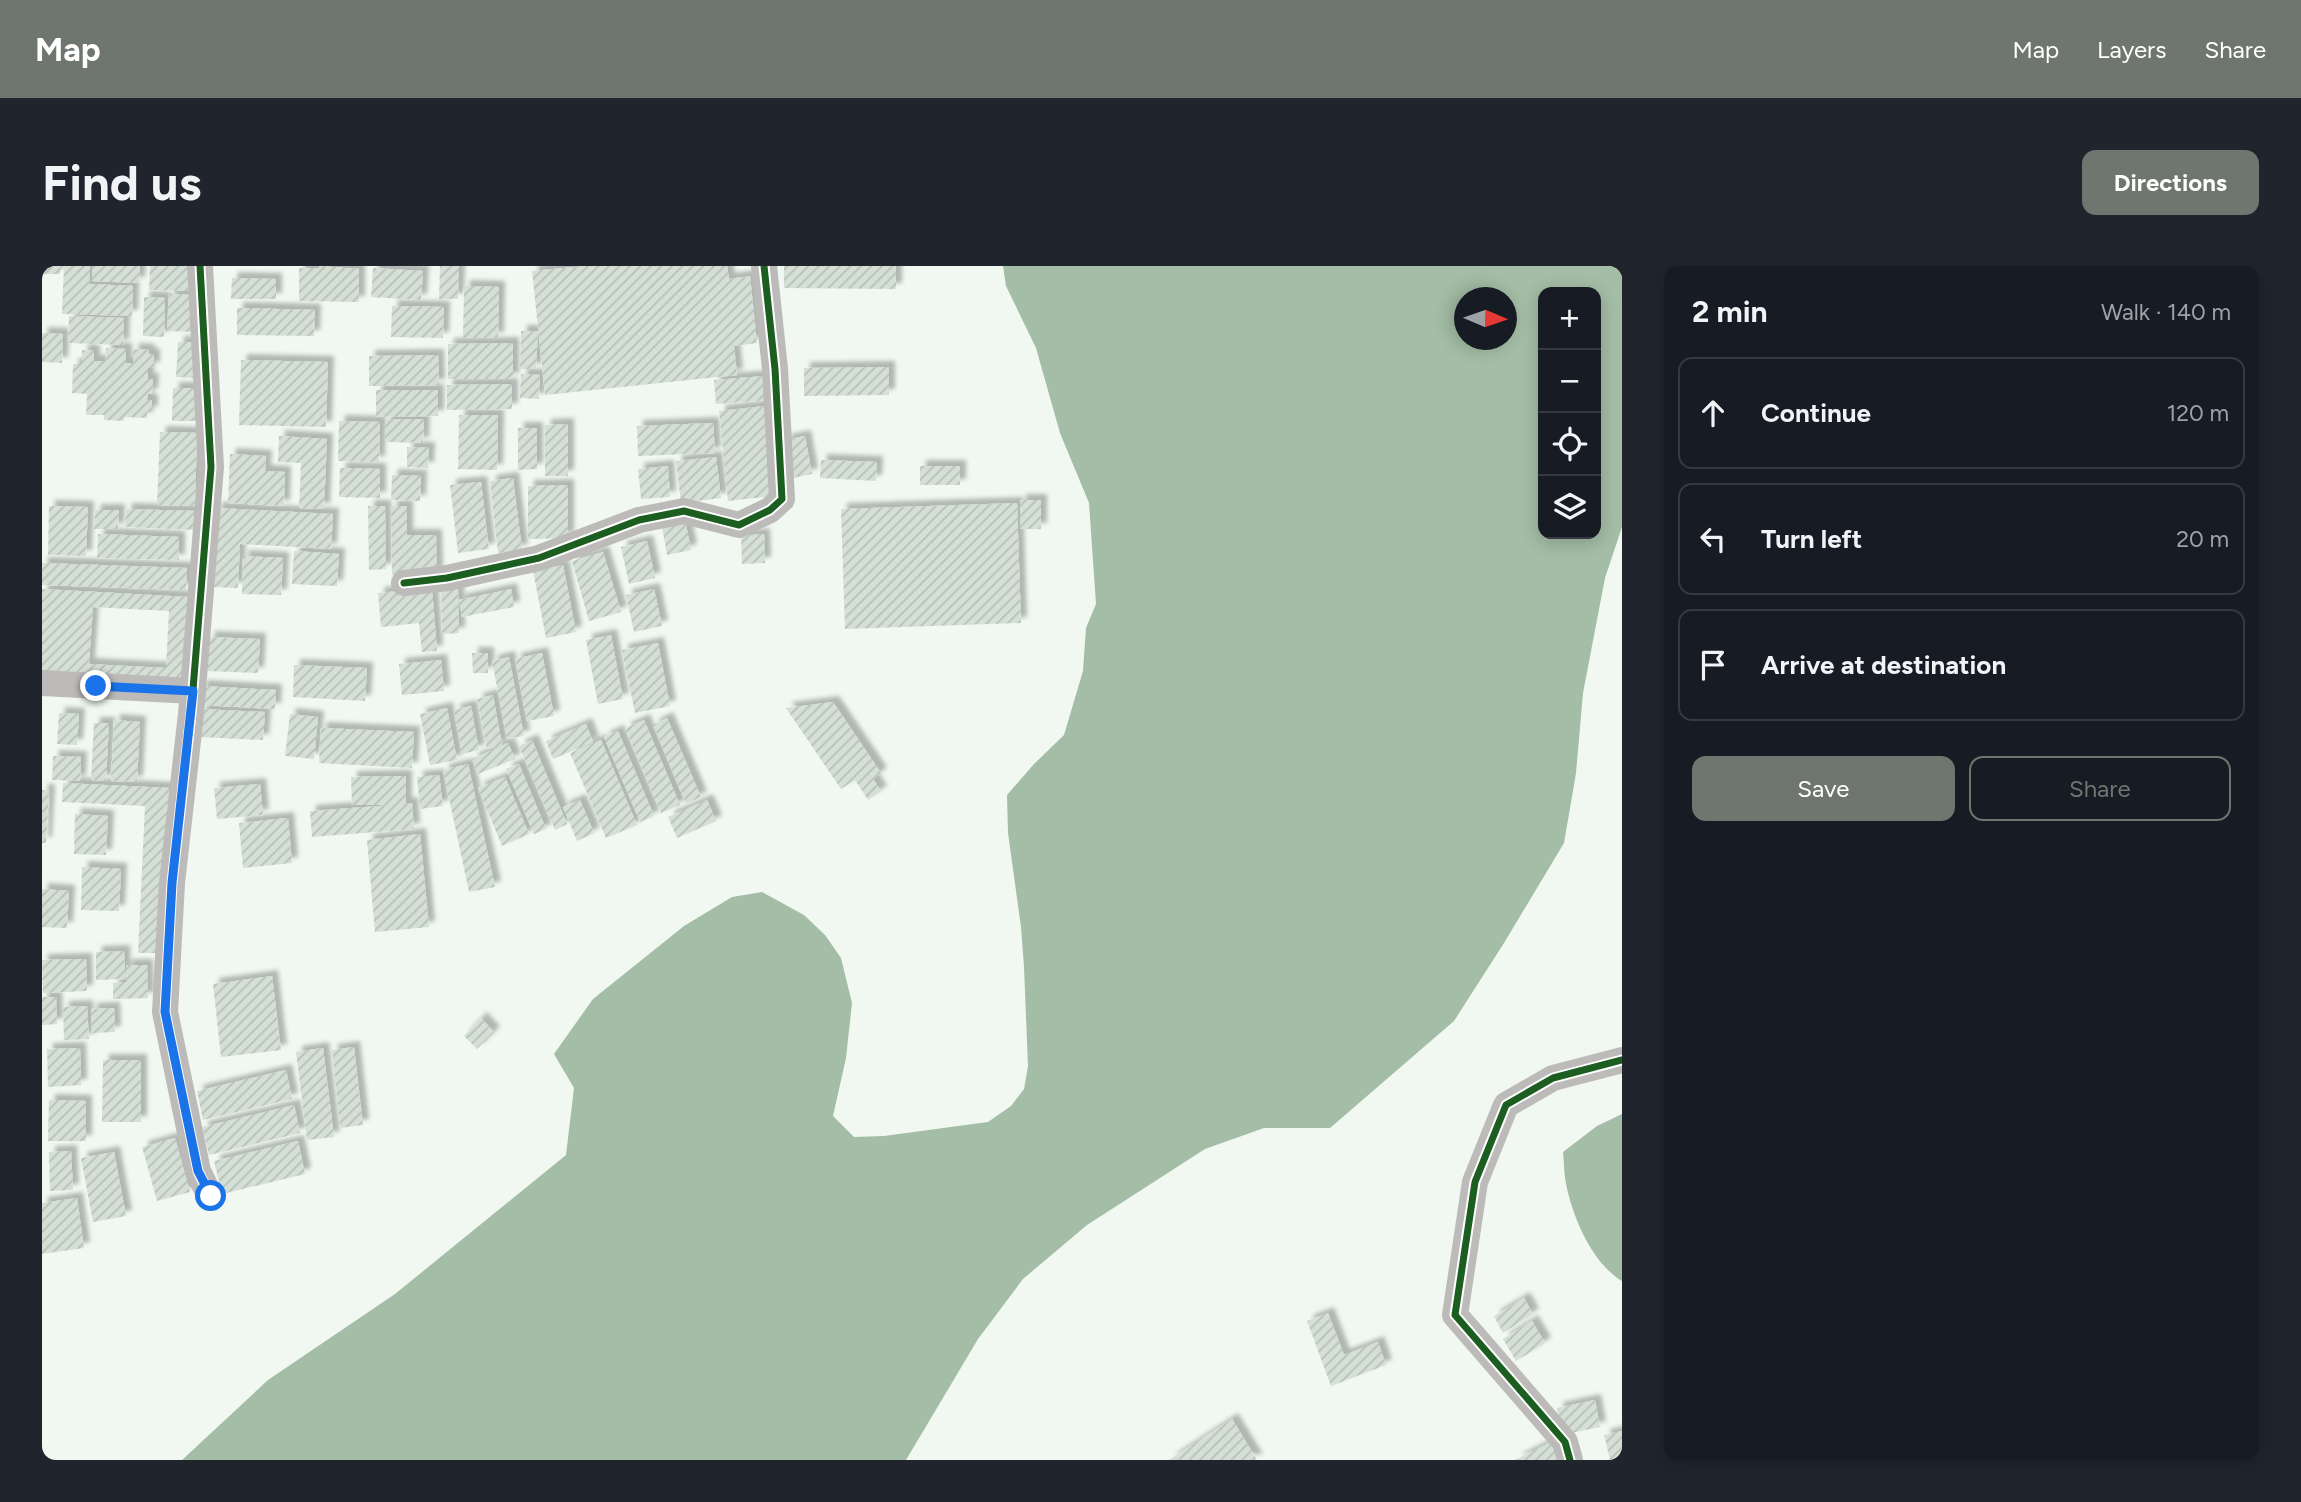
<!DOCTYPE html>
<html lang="en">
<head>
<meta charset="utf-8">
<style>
  :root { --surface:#171b24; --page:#20242c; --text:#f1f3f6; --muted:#9ea1a6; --line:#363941; --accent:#6f756f }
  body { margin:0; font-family:Figtree,sans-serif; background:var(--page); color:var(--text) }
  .controls { position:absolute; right:21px; top:21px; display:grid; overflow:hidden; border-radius:14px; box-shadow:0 4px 18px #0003 }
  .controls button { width:63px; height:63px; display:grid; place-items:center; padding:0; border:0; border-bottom:2px solid var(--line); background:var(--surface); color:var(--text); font:35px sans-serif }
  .compass { position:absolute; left:1412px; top:21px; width:63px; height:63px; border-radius:50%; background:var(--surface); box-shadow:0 4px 18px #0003; rotate:92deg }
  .stop { position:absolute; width:21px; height:21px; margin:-16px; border:5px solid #1a73e8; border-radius:50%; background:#fff }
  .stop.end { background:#1a73e8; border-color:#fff; box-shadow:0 2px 7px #0008 }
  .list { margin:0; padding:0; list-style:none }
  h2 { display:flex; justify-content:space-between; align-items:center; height:91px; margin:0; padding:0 28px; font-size:30px }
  h2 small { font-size:23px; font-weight:400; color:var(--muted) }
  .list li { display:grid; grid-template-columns:46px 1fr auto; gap:21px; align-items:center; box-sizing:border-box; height:112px; margin:0 14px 14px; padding:0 14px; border:2px solid var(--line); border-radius:14px }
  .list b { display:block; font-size:26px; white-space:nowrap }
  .list em { font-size:23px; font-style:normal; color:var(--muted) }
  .actions { display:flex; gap:14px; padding:21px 28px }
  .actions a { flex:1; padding:16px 0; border:2px solid var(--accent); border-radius:14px; text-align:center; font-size:24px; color:var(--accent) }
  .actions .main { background:var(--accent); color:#fff }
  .icon { flex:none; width:38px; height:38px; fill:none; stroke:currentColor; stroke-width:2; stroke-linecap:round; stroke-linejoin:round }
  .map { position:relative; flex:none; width:1580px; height:1194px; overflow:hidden; border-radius:14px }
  header { display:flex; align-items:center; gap:42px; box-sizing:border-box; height:98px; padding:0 35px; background:var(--accent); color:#fff }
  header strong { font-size:33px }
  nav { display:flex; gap:38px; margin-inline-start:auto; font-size:24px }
  .intro { display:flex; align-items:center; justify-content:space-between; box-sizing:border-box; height:168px; padding:0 42px }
  h1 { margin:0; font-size:49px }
  .button { padding:18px 32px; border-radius:14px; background:var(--accent); color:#fff; font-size:24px; font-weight:700 }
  main { display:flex; gap:42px; padding:0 42px }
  aside { flex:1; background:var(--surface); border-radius:14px; box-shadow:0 4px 18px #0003 }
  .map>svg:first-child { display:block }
</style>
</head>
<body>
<header>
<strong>Map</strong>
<nav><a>Map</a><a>Layers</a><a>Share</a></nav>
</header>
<div class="intro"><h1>Find us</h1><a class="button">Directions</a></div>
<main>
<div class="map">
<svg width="1580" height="1194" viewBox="0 0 1580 1194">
  <defs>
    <pattern id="building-hatch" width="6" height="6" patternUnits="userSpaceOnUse" patternTransform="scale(1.75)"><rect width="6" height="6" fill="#d4dfd5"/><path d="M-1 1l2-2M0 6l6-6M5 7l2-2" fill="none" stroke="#b6c0b7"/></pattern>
    <filter id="shadow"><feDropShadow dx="6" dy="-6" stdDeviation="2" flood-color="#0004"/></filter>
  </defs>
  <rect width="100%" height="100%" fill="#f0f8f1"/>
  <!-- water -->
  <g fill="#a4bda6" fill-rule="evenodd">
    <path d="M961,0H1580V261L1563,312L1541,427L1534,507L1522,577L1462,677L1412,755L1288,862H1222L1163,883L1045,959L981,1013L936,1073L864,1194H140L226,1114L353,1028L524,889L532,822L512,788L551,733L642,660L690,631L720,626L762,649L783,669L799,692L810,737L804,792L791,850L812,871L842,870L946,856L969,840L982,823L986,800L982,701L979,661L966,567L965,529L992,498L1022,469L1041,405L1044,362L1054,338L1047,237L1018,167L994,82L964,20ZM1501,26H1554V268H1501ZM1422,32H1464V74H1422Z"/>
    <path d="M1580,848V1015C1550,997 1531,952 1524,918C1522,908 1522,896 1521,886L1555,860Z"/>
  </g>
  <!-- building -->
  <g fill="url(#building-hatch)" fill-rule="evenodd" filter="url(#shadow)">
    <polygon points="0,0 19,0 18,8 0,8"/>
    <polygon points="22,0 48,0 47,18 91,20 90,50 20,48"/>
    <polygon points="51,0 98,0 97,17 50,15"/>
    <polygon points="108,0 147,0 146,25 107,24"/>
    <polygon points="277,0 317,3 317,36 257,35 257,2 277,2"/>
    <polygon points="398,0 417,0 416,33 397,33"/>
    <polygon points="543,0 685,0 687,13 708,10 715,77 692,80 695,109 503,129 490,5"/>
    <polygon points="742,0 854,0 854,23 742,22"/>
    <polygon points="331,2 381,5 379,34 329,31"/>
    <polygon points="190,12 234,13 234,33 189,33"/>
    <polygon points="422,20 457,21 456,72 421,72"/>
    <polygon points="127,28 157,29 155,66 125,65"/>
    <polygon points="102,31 123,32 122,71 101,70"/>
    <polygon points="350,40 402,41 401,72 349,71"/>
    <polygon points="195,42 273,44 272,70 195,69"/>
    <polygon points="27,50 82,52 81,79 26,77"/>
    <polygon points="479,65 496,65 494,103 478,103"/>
    <polygon points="0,67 21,68 20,97 0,96"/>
    <polygon points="136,76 153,76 152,112 134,111"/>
    <polygon points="471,77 471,113 406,113 406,78"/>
    <polygon points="64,82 84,83 84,97 91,97 91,83 107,84 107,88 112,89 112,102 106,102 106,113 111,113 110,128 106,128 105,134 110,134 110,146 105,146 105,152 82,151 82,155 62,154 62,149 44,149 45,128 30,127 31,98 40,98 40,84 52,85 52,95 63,95"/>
    <polygon points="396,89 397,119 327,120 327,90"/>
    <polygon points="199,94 286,96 284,161 197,159"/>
    <polygon points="847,101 847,129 762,130 762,102"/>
    <polygon points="479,108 498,109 497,133 478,132"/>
    <polygon points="723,110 725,134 674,138 672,114"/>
    <polygon points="470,118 470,143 405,144 405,119"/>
    <polygon points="131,122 156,122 154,155 130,155"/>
    <polygon points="334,124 396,124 396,150 334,151"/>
    <polygon points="723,140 732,230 686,235 677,145"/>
    <polygon points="417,149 456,149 455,204 416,203"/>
    <polygon points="343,153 382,153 381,177 343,176"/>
    <polygon points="297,155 338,156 337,196 296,195"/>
    <polygon points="671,157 673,187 596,190 595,160"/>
    <polygon points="526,158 526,210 503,210 503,159"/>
    <polygon points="476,162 495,162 495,203 476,204"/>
    <polygon points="118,166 155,167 153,240 115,239"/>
    <polygon points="237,170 285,173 282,243 257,242 259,197 236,196"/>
    <polygon points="763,170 770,208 751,212 743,174"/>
    <polygon points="365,181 387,182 386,202 365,201"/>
    <polygon points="188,188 224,190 223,205 243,206 242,240 186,237"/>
    <polygon points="674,191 679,232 639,237 634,195"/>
    <polygon points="779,194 835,196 834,215 778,212"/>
    <polygon points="626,200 628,231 599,233 596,203"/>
    <rect x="878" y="200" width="40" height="19"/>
    <polygon points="298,202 338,203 338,232 297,231"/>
    <polygon points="350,209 379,210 378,235 349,234"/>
    <polygon points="471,212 480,284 456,287 448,215"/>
    <polygon points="439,216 447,283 416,287 408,219"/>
    <polygon points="526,219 526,272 486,273 486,220"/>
    <rect x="978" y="234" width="21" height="29"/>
    <polygon points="975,237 979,357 803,363 799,243"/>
    <polygon points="7,240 46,241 44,290 6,289"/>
    <polygon points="326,240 343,240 344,303 327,304"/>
    <polygon points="349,240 365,240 365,269 394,269 395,308 350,309"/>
    <polygon points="174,242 291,248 289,283 198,278 196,322 170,321"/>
    <polygon points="84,243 154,245 153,264 83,261"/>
    <polygon points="53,244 77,244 76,263 52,263"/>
    <polygon points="642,249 649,284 625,289 619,254"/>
    <polygon points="56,268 137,271 137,294 55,292"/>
    <polygon points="722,268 723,297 700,298 699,270"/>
    <polygon points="605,275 613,312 587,318 579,281"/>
    <polygon points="252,285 297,288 295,320 250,318"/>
    <polygon points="561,286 579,346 547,355 530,295"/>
    <polygon points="201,290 241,292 239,329 200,328"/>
    <polygon points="0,297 145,302 144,324 0,319"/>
    <polygon points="521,299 534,366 504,372 491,305"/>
    <polygon points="390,322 395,385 380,386 377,357 339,361 336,327"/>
    <polygon points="399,322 416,322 417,367 400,368"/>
    <path d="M0,323L147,331L143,417L0,409ZM51,341L127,345L124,402L47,398Z"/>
    <polygon points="469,323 472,341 420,351 417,334"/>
    <polygon points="612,323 620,360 592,366 584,329"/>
    <polygon points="569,369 581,433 556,438 544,374"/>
    <polygon points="167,371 218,373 216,407 165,405"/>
    <polygon points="616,377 628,440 593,447 580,384"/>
    <polygon points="430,387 446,387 446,407 431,407"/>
    <polygon points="500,387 512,450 485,455 473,393"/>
    <polygon points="467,391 482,470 465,473 450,395"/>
    <polygon points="399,394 402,425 360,429 357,398"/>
    <polygon points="252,399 325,402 323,435 251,431"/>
    <polygon points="159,420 234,424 233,443 158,439"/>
    <polygon points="451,429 460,479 445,483 435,433"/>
    <polygon points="791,436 839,507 831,513 839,525 826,534 813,514 799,523 744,442"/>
    <polygon points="429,440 437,484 420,488 412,444"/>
    <polygon points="405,442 415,494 388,499 378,448"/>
    <polygon points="159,443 223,446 221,474 157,471"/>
    <polygon points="17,447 37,448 35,479 15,478"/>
    <polygon points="248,448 276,451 272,493 243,490"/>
    <polygon points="625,452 659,531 644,538 611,459"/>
    <polygon points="72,454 98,456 95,516 69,515"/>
    <polygon points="602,454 638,539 619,547 583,462"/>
    <polygon points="52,457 67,457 64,515 49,514"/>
    <polygon points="544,458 551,476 511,493 504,475"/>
    <polygon points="279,462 372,466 370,502 277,497"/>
    <polygon points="576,465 612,550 598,556 562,471"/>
    <polygon points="490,474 525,558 513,564 477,480"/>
    <polygon points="559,474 595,559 564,572 528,487"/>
    <polygon points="466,477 473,493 436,508 430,493"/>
    <polygon points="11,490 39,491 38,515 10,514"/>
    <polygon points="426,498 453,621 427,626 401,504"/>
    <polygon points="477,498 504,563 492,568 464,503"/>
    <polygon points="397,509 401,540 378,543 375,511"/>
    <polygon points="364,510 364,538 370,537 372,563 270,571 268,545 351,539 310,539 309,511"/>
    <polygon points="463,511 487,568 460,580 436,522"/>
    <polygon points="21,517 127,522 119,687 96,687 103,540 20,536"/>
    <polygon points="218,518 221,549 175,553 172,522"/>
    <polygon points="0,524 7,524 4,577 0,577"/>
    <polygon points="538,534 552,567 535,575 521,541"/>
    <polygon points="665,534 674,555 635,572 626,551"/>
    <polygon points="33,548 66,550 64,589 32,588"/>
    <polygon points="246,552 250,597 201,602 197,557"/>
    <polygon points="378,568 387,661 333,666 325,574"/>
    <polygon points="40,601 79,603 77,645 39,644"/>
    <polygon points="0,623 27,625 25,662 0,661"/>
    <polygon points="82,685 83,713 54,714 54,686"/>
    <polygon points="44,693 45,725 1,727 0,694"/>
    <polygon points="84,699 105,699 106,732 71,733 71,717 85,716"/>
    <polygon points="230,710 239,784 179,791 171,718"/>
    <polygon points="0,731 14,731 15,758 0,759"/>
    <polygon points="45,740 47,773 22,774 21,741"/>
    <polygon points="72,742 73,766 50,767 49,743"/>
    <polygon points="439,752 452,766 435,783 422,770"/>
    <polygon points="312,781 321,859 298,862 290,784"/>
    <polygon points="38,782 39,819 6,821 5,783"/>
    <polygon points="281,782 292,871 265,874 254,786"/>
    <polygon points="61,794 99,794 99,856 60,856"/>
    <polygon points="244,804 250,833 161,854 155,825"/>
    <polygon points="7,834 44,835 44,875 6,875"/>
    <polygon points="252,839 258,867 167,889 160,861"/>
    <polygon points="133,872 148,926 115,935 100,881"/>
    <polygon points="256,875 263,908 180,928 172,895"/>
    <polygon points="29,885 31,924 8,925 7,886"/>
    <polygon points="72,886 84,950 51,956 39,892"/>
    <polygon points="35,932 42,982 0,988 0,937"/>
    <polygon points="1482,1032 1491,1048 1461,1067 1452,1050"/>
    <polygon points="1286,1047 1302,1089 1336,1076 1344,1099 1289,1120 1265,1055"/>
    <polygon points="1490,1055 1503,1077 1474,1095 1461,1073"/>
    <polygon points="1553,1134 1558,1161 1520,1169 1515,1142"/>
    <polygon points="1190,1153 1215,1194 1127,1194"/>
    <polygon points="1580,1165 1580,1194 1568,1194 1562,1169"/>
    <polygon points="1509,1176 1518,1194 1473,1194"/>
  </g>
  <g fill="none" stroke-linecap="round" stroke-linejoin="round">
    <!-- street -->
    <g stroke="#bdbaba" stroke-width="26">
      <polyline points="158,0 169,201 149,448 130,617 123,746 156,905 168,930"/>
      <polyline points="362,317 405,312 497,292 597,254 642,245 697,259 728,244 740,233 733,103 722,0"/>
      <polyline points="0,417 151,425"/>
      <polyline points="1528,1194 1523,1176 1413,1049 1433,916 1464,839 1511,812 1580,794"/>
    </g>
    <defs>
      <g id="cycleway">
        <polyline points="158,0 169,201 149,448 130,617 123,746 156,905 168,930"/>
        <polyline points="362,317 405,312 497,292 597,254 642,245 697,259 728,244 740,233 733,103 722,0"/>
        <polyline points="1528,1194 1523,1176 1413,1049 1433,916 1464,839 1511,812 1580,794"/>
      </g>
    </defs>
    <!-- cycleway casing -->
    <use href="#cycleway" stroke="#fff" stroke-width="11"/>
    <!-- cycleway -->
    <use href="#cycleway" stroke="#1b5e20" stroke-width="7"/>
  </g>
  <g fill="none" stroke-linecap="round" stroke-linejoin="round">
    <!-- route -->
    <polyline stroke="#1a73e8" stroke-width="9" points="54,420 151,425 130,617 123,746 156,905 169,930"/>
  </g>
</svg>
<div class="controls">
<button>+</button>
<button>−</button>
<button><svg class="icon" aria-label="locate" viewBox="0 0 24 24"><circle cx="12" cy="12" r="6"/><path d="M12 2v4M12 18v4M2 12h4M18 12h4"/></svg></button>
<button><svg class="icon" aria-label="layers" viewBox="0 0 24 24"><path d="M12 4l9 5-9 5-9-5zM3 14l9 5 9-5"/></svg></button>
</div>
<svg class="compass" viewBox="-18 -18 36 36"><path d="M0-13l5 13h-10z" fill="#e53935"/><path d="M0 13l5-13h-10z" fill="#9ea1a6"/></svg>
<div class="stop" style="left:169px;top:930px"></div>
<div class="stop end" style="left:54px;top:420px"></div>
</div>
<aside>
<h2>2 min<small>Walk · 140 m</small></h2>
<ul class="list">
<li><svg class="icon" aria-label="ahead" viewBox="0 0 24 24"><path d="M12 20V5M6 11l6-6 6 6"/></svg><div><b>Continue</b></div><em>120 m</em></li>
<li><svg class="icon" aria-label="left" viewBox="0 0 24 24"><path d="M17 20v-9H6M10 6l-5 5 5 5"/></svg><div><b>Turn left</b></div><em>20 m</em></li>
<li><svg class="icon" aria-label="arrive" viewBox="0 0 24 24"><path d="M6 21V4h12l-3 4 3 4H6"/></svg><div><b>Arrive at destination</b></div></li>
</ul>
<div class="actions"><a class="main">Save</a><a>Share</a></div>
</aside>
</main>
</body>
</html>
